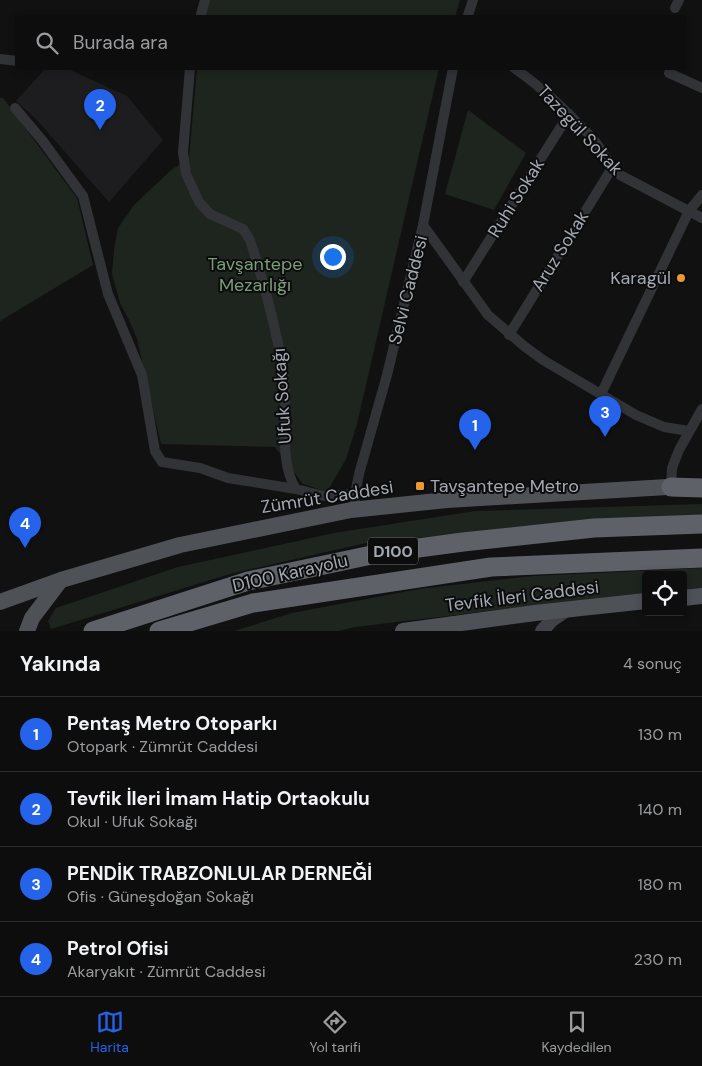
<!DOCTYPE html>
<html lang="tr">
<head>
<meta charset="utf-8">
<style>
  :root { --surface:#0d0d0e; --page:#1b1b1c; --text:#f1f3f6; --muted:#9a9c9e; --line:#2d2d2e; --accent:#2563eb }
  body { margin:0; font-family:"DM Sans",sans-serif; background:var(--page); color:var(--text) }
  .controls { position:absolute; right:15px; bottom:15px; display:grid; overflow:hidden; border-radius:5px; box-shadow:0 2px 8px #0003 }
  .controls button { width:45px; height:45px; display:grid; place-items:center; padding:0; border:0; border-bottom:1px solid var(--line); background:var(--surface); color:var(--text); font:25px sans-serif }
  .you { position:absolute; left:332px; top:256px; width:18px; height:18px; margin:-12px; border:4px solid #fff; border-radius:50%; background:#1a73e8; box-shadow:0 0 0 8px #1a73e833 }
  .badge { display:grid; place-items:center; width:32px; height:32px; border-radius:50%; background:var(--accent); color:#fff; font-size:16px; font-weight:700 }
  .pin { position:absolute; translate:-50% -41px; filter:drop-shadow(0 1px 2px #0008) }
  .pin::after { content:''; position:absolute; top:26px; width:18px; height:15px; background:inherit; clip-path:polygon(0 0,100% 0,50% 100%) }
  .list { margin:0; padding:0; list-style:none }
  h2 { display:flex; justify-content:space-between; align-items:center; height:65px; margin:0; padding:0 20px; font-size:21px }
  h2 small { font-size:16px; font-weight:400; color:var(--muted) }
  .list li { display:grid; grid-template-columns:32px 1fr auto; gap:15px; align-items:center; box-sizing:border-box; height:75px; padding:0 20px; border-top:1px solid var(--line) }
  .list b { display:block; font-size:19px; white-space:nowrap }
  .list p { margin:0; font-size:16px; white-space:nowrap; color:var(--muted) }
  .list em { font-size:16px; font-style:normal; color:var(--muted) }
  .icon { flex:none; width:28px; height:28px; fill:none; stroke:currentColor; stroke-width:2; stroke-linecap:round; stroke-linejoin:round }
  .map { position:relative; flex:none; width:702px; height:631px; overflow:hidden }
  .search { position:absolute; background:var(--surface); box-shadow:0 2px 8px #0003; left:15px; right:15px; top:15px; height:55px; display:flex; align-items:center; gap:12px; box-sizing:border-box; padding:0 18px; border-radius:5px; color:var(--muted); font-size:19px }
  .sheet { height:365px; background:var(--surface) }
  nav { display:flex; justify-content:space-around; align-items:center; box-sizing:border-box; height:70px; border-top:1px solid var(--line); background:var(--surface); font-size:14px; color:var(--muted) }
  nav a { display:grid; justify-items:center; gap:2px }
  nav .on { color:var(--accent) }
  .map>svg:first-child { display:block }
</style>
</head>
<body>
<div class="map">
<svg width="702" height="631" viewBox="0 0 702 631">
  <rect width="100%" height="100%" fill="#111112"/>
  <!-- built -->
  <polygon fill="#1d1d1f" points="46,68 66,68 127,96 163,140 109,202 36,119 16,101"/>
  <!-- green -->
  <g fill="#1d251e">
    <polygon points="206,0 460,0 455,17 202,18"/>
    <polygon points="197,68 439,68 357,424 346,459 327,492 303,484 275,447 161,444 137,339 130,322 120,303 112,274 114,250 118,228 134,205 170,171 189,158"/>
    <polygon points="0,98 3,98 77,198 93,265 0,321"/>
    <polygon points="468,110 526,153 494,210 445,194"/>
    <polygon points="702,504 702,516 573,522 366,543 230,574 51,629 48,621 56,608 178,567 334,533 475,511"/>
    <polygon points="702,568 702,589 683,591 683,575 646,575 646,595 539,605 355,627 338,631 234,631 292,613 419,589 533,576"/>
  </g>
  <g fill="none" stroke-linecap="round" stroke-linejoin="round">
    <!-- street -->
    <g stroke="#323337" stroke-width="10">
      <polyline points="675,8 679,0"/>
      <polyline points="200,18 205,0"/>
      <polyline points="467,18 473,0"/>
      <polyline points="0,59 18,61"/>
      <path d="M190,68L183,152L186,174L199,202L210,214L243,229L250,240C264,283 276,327 283,371C289,405 277,461 296,489L324,496L355,494"/>
      <path d="M514,68C543,88 568,112 592,138C603,150 608,165 620,175L702,218"/>
      <polyline points="669,73 702,88"/>
      <polyline points="15,108 42,140 83,196 108,294 142,375 155,451 162,462 200,468 228,478 296,489"/>
      <polyline points="423,225 488,315 524,346 543,360 636,415 664,427 689,431"/>
      <polyline points="463,282 569,114"/>
      <polyline points="509,335 612,168"/>
      <polyline points="601,394 689,211 702,195"/>
      <polyline points="671,487 672,468 679,450 702,409"/>
      <polyline points="355,500 355,494 359,474 387,375 423,225 453,68"/>
    </g>
    <!-- secondary -->
    <polyline stroke="#404247" stroke-width="14" points="542,631 552,620 568,609"/>
    <!-- primary -->
    <g stroke="#4e5156" stroke-width="16">
      <polyline points="683,598 702,596"/>
      <polyline points="0,602 61,580 180,545 351,510 447,500 684,486"/>
      <polyline points="27,631 32,618 60,581"/>
      <polyline points="403,631 535,613 646,601"/>
    </g>
    <!-- highway -->
    <g stroke="#5e6268" stroke-width="19">
      <polyline points="671,487 702,488"/>
      <polyline points="93,631 248,581 381,553 463,542 594,528 702,524"/>
      <polyline points="159,631 253,603 491,567 702,558"/>
    </g>
  </g>
  <!-- markers -->
  <g fill="#ea9931" stroke="#0c0c0d" stroke-width="2">
    <circle cx="681" cy="278" r="5"/>
    <rect x="415" y="481" width="10" height="10" rx="2.5"/>
  </g>
  <g text-anchor="middle" dominant-baseline="central" stroke-width="4" stroke-linejoin="round" paint-order="stroke">
    <!-- shield labels -->
    <rect fill="#0c0c0d" stroke="#767a80" stroke-width="1" x="368" y="537.5" width="50" height="27" rx="4"/>
    <g font-size="16" font-weight="bold" fill="#a3a9b2">
      <text x="393" y="551">D100</text>
    </g>
    <!-- street labels -->
    <g font-size="18" fill="#a3a9b2" stroke="#0c0c0d">
      <text transform="translate(580 130) rotate(47)">Tazegül Sokak</text>
      <text transform="translate(516 198) rotate(-58)">Ruhi Sokak</text>
      <text transform="translate(560 251) rotate(-58)">Aruz Sokak</text>
      <text transform="translate(408 290) rotate(-76)">Selvi Caddesi</text>
      <text transform="translate(282 396) rotate(-94)">Ufuk Sokağı</text>
      <text transform="translate(327 497) rotate(-9)">Zümrüt Caddesi</text>
      <text transform="translate(290 573) rotate(-13)">D100 Karayolu</text>
      <text transform="translate(522 596) rotate(-7)">Tevfik İleri Caddesi</text>
    </g>
    <!-- park labels -->
    <g font-size="18" fill="#7c9d7a" stroke="#0c0c0d">
      <text x="255" y="264">Tavşantepe<tspan x="255" dy="21">Mezarlığı</tspan></text>
    </g>
    <!-- poi labels -->
    <g font-size="18" fill="#a3a9b2" stroke="#0c0c0d" text-anchor="end">
      <text x="671" y="278">Karagül</text>
      <text x="430" y="486" text-anchor="start">Tavşantepe Metro</text>
    </g>
  </g>
</svg>
<div class="controls">
<button><svg class="icon" aria-label="locate" viewBox="0 0 24 24"><circle cx="12" cy="12" r="6"/><path d="M12 2v4M12 18v4M2 12h4M18 12h4"/></svg></button>
</div>
<div class="you"></div>
<div class="pin badge" style="left:475px;top:450px">1</div>
<div class="pin badge" style="left:100px;top:130px">2</div>
<div class="pin badge" style="left:605px;top:437px">3</div>
<div class="pin badge" style="left:25px;top:548px">4</div>
<div class="search"><svg class="icon" aria-label="search" viewBox="0 0 24 24"><circle cx="10" cy="10" r="6"/><path d="M15 15l6 6"/></svg>Burada ara</div>
</div>
<section class="sheet">
<h2>Yakında<small>4 sonuç</small></h2>
<ul class="list">
<li><span class="badge">1</span><div><b>Pentaş Metro Otoparkı</b><p>Otopark · Zümrüt Caddesi</p></div><em>130 m</em></li>
<li><span class="badge">2</span><div><b>Tevfik İleri İmam Hatip Ortaokulu</b><p>Okul · Ufuk Sokağı</p></div><em>140 m</em></li>
<li><span class="badge">3</span><div><b>PENDİK TRABZONLULAR DERNEĞİ</b><p>Ofis · Güneşdoğan Sokağı</p></div><em>180 m</em></li>
<li><span class="badge">4</span><div><b>Petrol Ofisi</b><p>Akaryakıt · Zümrüt Caddesi</p></div><em>230 m</em></li>
</ul>
</section>
<nav>
<a class="on"><svg class="icon" aria-label="map" viewBox="0 0 24 24"><path d="M3 6l6-2 6 2 6-2v14l-6 2-6-2-6 2zM9 4v14M15 6v14"/></svg>Harita</a>
<a><svg class="icon" aria-label="directions" viewBox="0 0 24 24"><path d="M12 3l9 9-9 9-9-9zM9 14v-3h6M13 9l2 2-2 2"/></svg>Yol tarifi</a>
<a><svg class="icon" aria-label="saved" viewBox="0 0 24 24"><path d="M7 4h10v16l-5-4-5 4z"/></svg>Kaydedilen</a>
</nav>
</body>
</html>
